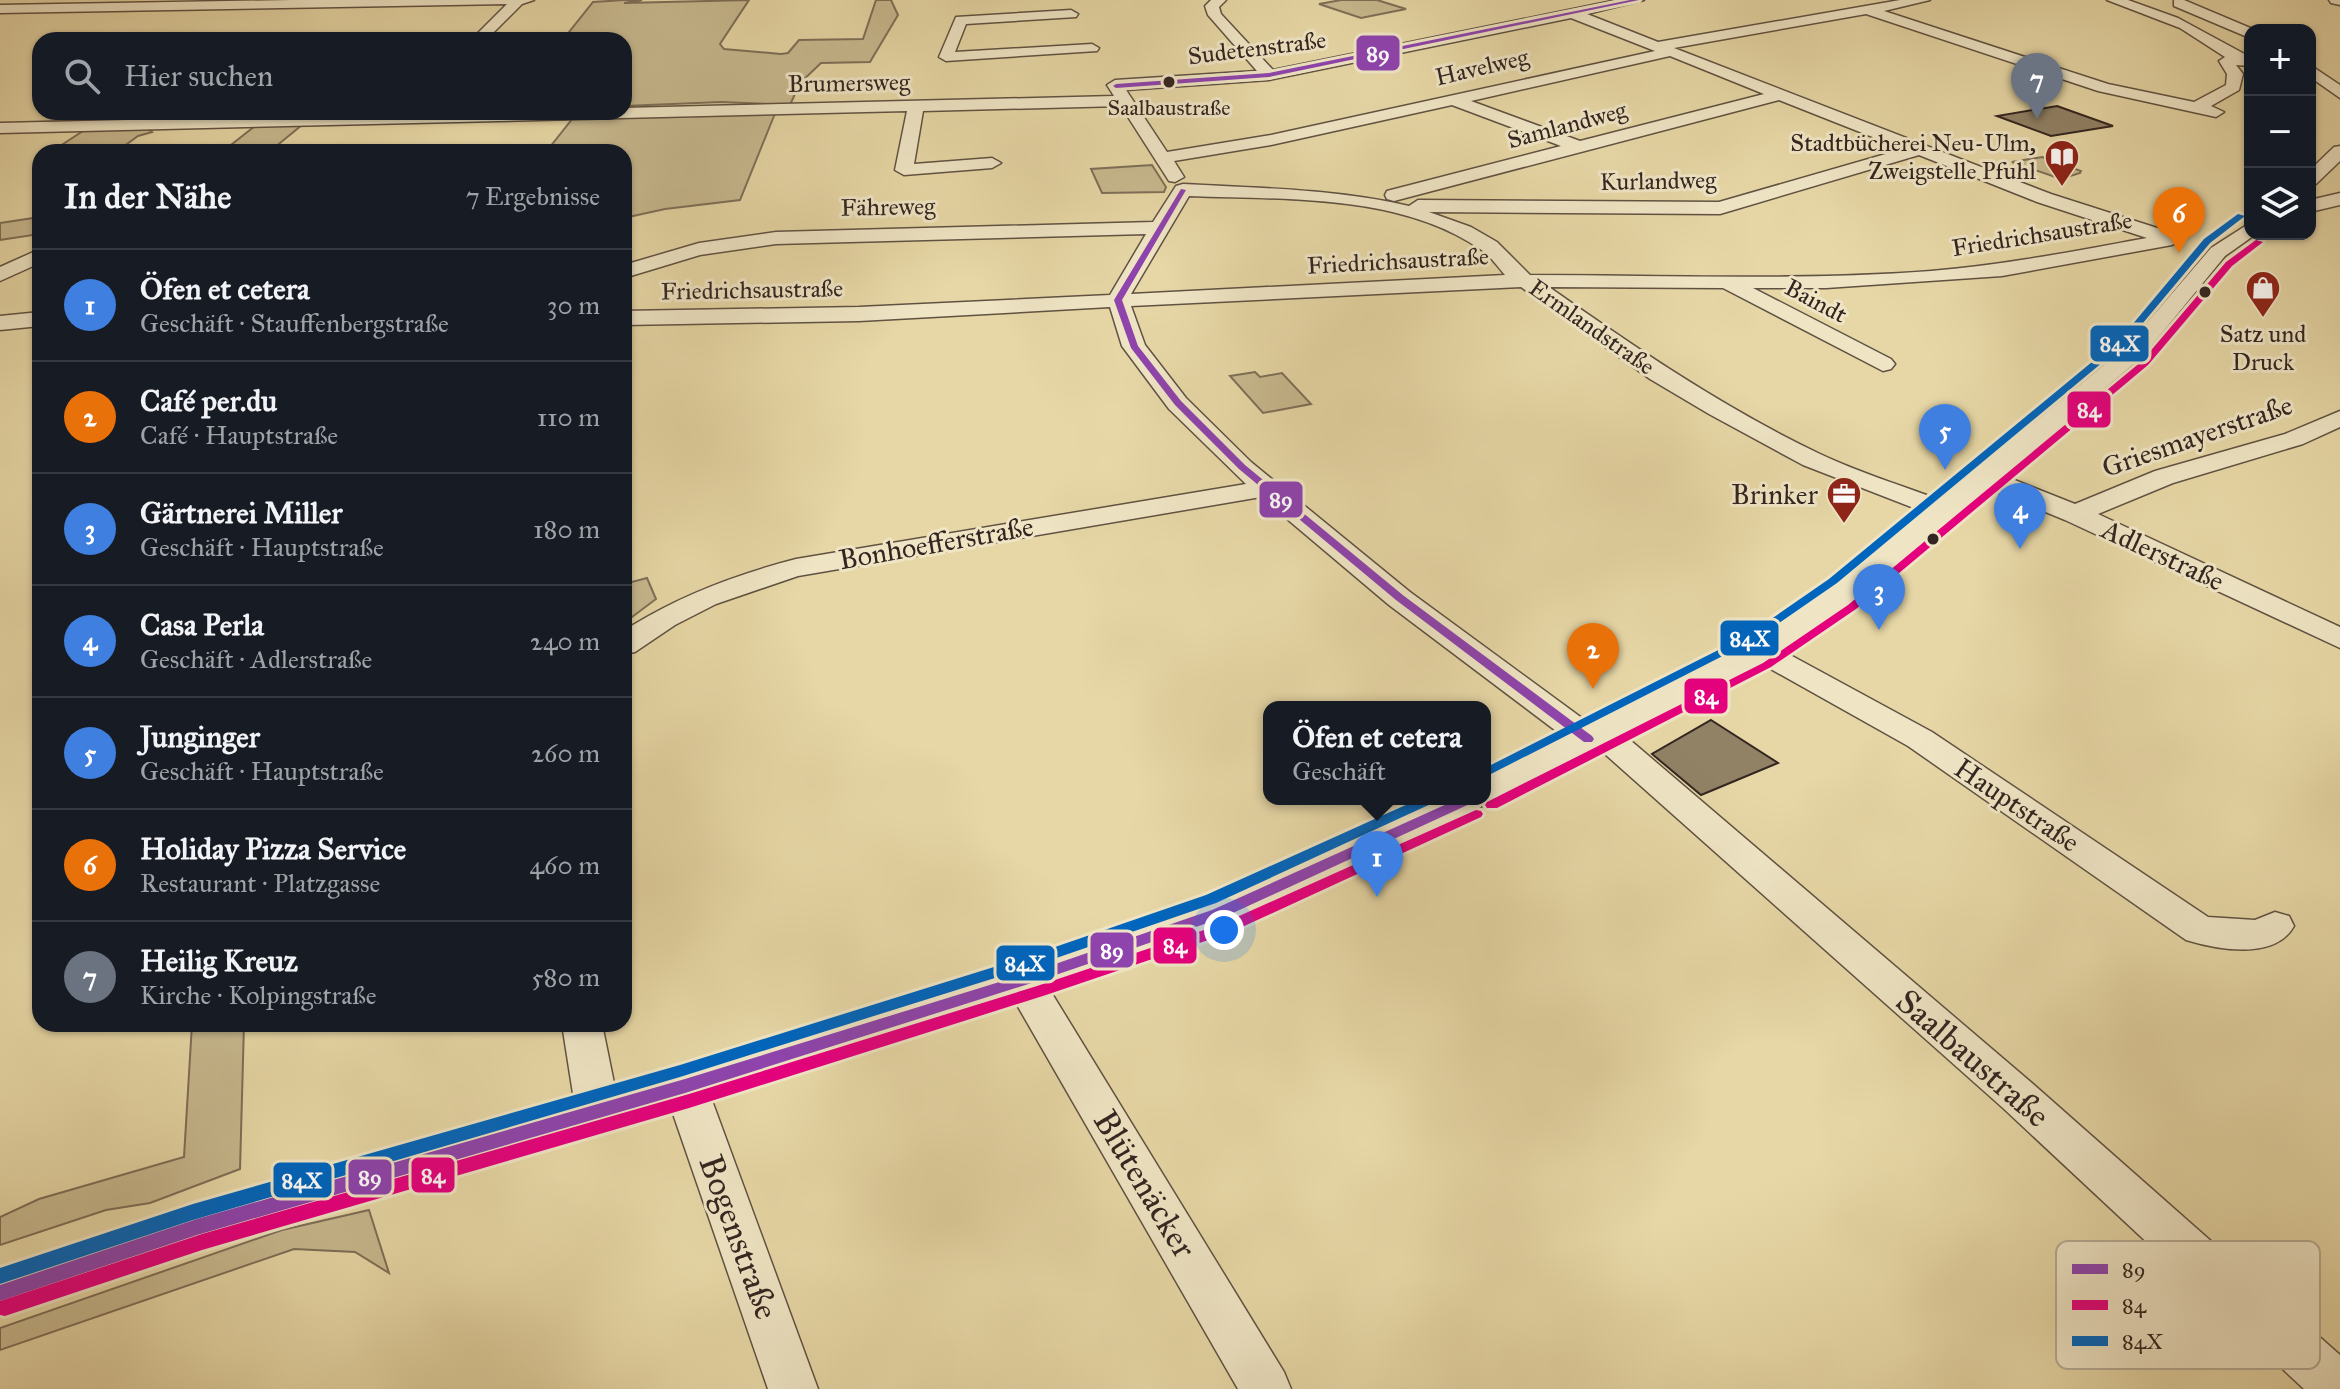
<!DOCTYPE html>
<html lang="de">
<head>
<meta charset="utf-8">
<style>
  :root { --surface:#171b24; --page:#242831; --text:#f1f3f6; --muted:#9ea1a6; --line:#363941; --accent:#8c9099 }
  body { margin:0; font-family:"IM FELL Great Primer",serif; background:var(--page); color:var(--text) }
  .controls { position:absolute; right:24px; top:24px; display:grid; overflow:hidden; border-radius:16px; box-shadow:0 2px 6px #0004 }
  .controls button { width:72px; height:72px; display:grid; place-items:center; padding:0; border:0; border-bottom:2px solid var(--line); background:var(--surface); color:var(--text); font:40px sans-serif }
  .you { position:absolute; left:1224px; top:930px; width:28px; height:28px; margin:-20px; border:6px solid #fff; border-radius:50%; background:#1a73e8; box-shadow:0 0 0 12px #1a73e833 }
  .badge { display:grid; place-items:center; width:52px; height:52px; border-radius:50%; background:var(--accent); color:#fff; font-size:26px; font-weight:700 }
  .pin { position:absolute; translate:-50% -66px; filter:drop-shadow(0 2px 4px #0008) }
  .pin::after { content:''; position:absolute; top:42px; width:28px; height:24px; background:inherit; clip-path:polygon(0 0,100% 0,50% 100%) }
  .popup { position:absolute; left:1263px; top:701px; width:228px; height:104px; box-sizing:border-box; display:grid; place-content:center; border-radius:16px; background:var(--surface); filter:drop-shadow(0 2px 6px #0005); font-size:26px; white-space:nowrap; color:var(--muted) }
  .popup b { font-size:30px; color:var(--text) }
  .popup::after { content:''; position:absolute; left:50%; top:100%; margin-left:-16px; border:16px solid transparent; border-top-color:var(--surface) }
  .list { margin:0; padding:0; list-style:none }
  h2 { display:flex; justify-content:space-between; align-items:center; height:104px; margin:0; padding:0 32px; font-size:34px }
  h2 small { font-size:26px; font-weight:400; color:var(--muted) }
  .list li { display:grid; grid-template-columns:52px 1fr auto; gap:24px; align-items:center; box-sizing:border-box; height:112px; padding:0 32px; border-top:2px solid var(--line) }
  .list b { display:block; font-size:30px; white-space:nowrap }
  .list p { margin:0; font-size:26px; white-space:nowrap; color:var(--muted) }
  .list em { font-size:26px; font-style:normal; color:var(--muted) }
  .icon { flex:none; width:44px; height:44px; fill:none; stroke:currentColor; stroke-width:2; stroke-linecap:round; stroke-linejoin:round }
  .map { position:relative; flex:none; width:2340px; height:1389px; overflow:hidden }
  .search { position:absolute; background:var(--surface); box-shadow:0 2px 6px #0004; left:32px; top:32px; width:600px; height:88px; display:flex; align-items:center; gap:20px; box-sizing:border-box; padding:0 28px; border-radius:24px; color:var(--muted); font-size:30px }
  .panel { position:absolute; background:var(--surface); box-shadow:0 2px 6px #0004; left:32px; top:144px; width:600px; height:888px; border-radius:24px }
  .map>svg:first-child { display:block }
</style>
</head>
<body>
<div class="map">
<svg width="2340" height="1389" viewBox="0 0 2340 1389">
  <rect width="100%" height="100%" fill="#e7d7a6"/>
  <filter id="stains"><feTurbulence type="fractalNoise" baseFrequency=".0025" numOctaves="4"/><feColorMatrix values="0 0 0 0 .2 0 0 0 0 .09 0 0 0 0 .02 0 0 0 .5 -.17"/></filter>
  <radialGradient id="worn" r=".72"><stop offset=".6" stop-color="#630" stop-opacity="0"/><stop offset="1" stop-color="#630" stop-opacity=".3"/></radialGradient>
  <!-- green -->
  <g fill="#c8b98f" stroke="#7e6f58" stroke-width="2">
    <polygon points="624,0 642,0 624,3 749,0 720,44 724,49 781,54 788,53 799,40 863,39 876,0 891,0 898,15 870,62 821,63 800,83 790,105 721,102 624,106 624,40 543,40 565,37 593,2"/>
    <polygon points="1341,0 1377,0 1406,9 1361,18 1319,4"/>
    <polygon points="776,111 740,200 665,209 624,218 624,152 546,152 573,118"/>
    <polygon points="302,125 269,152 222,152 255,126"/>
    <polygon points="147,128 152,132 138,136 116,152 51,152 86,129"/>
    <polygon points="2042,157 2081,171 2080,173 2061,179 2012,162"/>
    <polygon points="1152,165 1166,187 1164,192 1102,193 1091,169"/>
    <polygon points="40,217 40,234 0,240 0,223"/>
    <polygon points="1255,372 1260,377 1282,373 1311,404 1263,413 1230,376"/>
    <polygon points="647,578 656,599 624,623 624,584"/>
    <polygon points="192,1024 244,1024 240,1169 150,1203 106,1210 0,1245 0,1217 39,1199 184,1157"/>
    <polygon points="369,1210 389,1273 355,1252 294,1249 0,1350 0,1328 282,1230"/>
  </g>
  <!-- building -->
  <g fill="#918266" stroke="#332521" stroke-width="2">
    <polygon points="2057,106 2113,126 2051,136 1997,116"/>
    <polygon points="1711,720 1778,763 1701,795 1652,754"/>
  </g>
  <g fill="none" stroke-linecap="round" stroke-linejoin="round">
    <defs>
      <g id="minor">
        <polygon points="291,0 534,0 522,4 486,40 472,39 507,4 0,13 0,5"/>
        <path d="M1211,0H1226L1219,7L1221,14L1273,70L1617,0H1644L1587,14L1658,42L1900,0H1930L1884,11L2108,84L2194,102L2226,85L2227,74L2219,61L2225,57L2180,28L2107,0H2128L2178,18L2250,57V66L2236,65L2243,74L2239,90L2211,106L2224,112L2216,117L2098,91L1866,14L1674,48L2051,194L2179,235L2182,239L2172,245L2002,276L1826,288H1753L1891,359L1895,364L1891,369L1883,371L1723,288L1549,287C1636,348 1723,408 1820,454C1858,472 1900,485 1940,500L2127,346L2211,248L2250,223V234H2256L2225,256L2143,356L2002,475L2075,504L2155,471L2285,434L2340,411V427L2303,444L2173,483L2098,514L2340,627V648L2065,520L1987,488L1853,600L1781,650L1932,732L2208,917L2255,920L2275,912L2289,916L2294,926C2275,960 2219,950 2186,940L1908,746L1760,663L1623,734L2033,1084L2340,1355V1389H2304L2003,1108L1597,747L1497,799L1484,802L1481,807L1230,924L1048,987L1284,1372L1291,1389H1238L1013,998L710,1095L818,1389H768L671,1108L197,1248L0,1315V1271L197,1206L574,1100L562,1024H602L615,1088L1026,964L1204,904L1438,799H1485V777L1564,737L1389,605L1261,497L798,576L716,604L675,625L635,652L624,654V631L633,625C684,594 738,574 796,559L1246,484L1169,409L1122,346L1110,307L859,321L624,325V311L859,307L1110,295L1146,234L776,244L700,255L624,278V265L699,243L776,232L1153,222L1176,186L1183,184C1259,188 1335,189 1409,206L1418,200L1719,202L1903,149L1779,100L1394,201L1387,199L1385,195L1387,191L1561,146L1452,105L1271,145L1174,161L1184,177L1175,182L1169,181L1121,106L923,111L914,164L992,158L1001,163L992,168L904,175L895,170L907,111L0,133V123L461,112H624V108L1114,96L1107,85L1115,80L1257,71L1208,15L1205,6ZM1571,18L1655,51L1271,135L1167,152L1126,90L1269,80ZM1670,56L1764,94L1580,141L1471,101ZM1919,155L2037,202L2147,238C2075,251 2004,265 1931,271C1798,281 1664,275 1530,275L1497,242L1471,227L1429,212L1720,214ZM1189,196C1283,200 1398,193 1480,249C1490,255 1497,266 1505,275L1131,294ZM1521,287L1650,379L1709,414L1803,465L1924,512L1833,588L1749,644L1590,724L1410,592L1251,462L1186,398L1145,345L1131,306Z"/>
        <polygon points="2174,0 2184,0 2255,30 2250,30 2250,37 2245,36 2174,6"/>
        <polygon points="2329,0 2340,0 2340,5 2331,3"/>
        <polygon points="1071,10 1078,14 1076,17 966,24 955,52 1092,44 1099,48 1097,51 946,61 939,57 956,17"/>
        <polygon points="2310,65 2340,85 2340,98 2310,77"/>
        <polygon points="2340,146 2340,161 2316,184 2310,185 2310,170 2334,147"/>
        <polygon points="2340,193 2340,205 2310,212 2310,200"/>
        <polygon points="40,249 40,263 0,281 0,267"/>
        <polygon points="40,312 40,326 0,330 0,316"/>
      </g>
    </defs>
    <!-- minor casing -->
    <use href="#minor" stroke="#605242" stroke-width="3"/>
    <!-- minor -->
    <use href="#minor" fill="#efe5c5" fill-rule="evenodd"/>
    <defs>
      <g id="bus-1">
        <polygon points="1630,0 1639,0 1269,77 1116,88 1113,86 1116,84 1269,73"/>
        <polygon points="1181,189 1186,190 1122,300 1138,346 1181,401 1245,465 1404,596 1592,736 1594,739 1592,742 1584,742 1396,600 1239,469 1175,405 1131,348 1114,300"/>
        <polygon points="1458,799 1476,799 1474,802 1222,918 1041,980 685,1093 197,1235 0,1301 0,1285 197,1219 685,1079 1032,972 1212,910"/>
      </g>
      <g id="bus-2">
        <polygon points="2256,240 2263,242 2232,266 2148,365 1856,609 1771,667 1497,808 1487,808 1485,805 1487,802 1763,663 1848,605 2142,361 2226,262"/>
        <polygon points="1476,810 1481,811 1483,814 1481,817 1229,933 1046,995 689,1108 202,1250 5,1316 0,1315 0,1301 202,1234 689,1094 1037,986 1219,925"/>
      </g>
      <g id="bus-3">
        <polygon points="2238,214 2245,216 2210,243 2127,342 1837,583 1756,639 1485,777 1485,768 1748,635 1829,579 2121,338 2204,239"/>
        <polygon points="1419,799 1437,799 1435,802 1216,903 1036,965 680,1077 193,1220 0,1284 0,1268 193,1204 680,1065 1026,957 1206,895"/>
      </g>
    </defs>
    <!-- bus-1 casing -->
    <use href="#bus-1" stroke="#efe5c5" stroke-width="6"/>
    <!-- bus-2 casing -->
    <use href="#bus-2" stroke="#efe5c5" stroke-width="6"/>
    <!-- bus-3 casing -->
    <use href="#bus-3" stroke="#efe5c5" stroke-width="6"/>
    <!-- bus-1 -->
    <use href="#bus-1" fill="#8e44ad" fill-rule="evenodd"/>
    <!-- bus-2 -->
    <use href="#bus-2" fill="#e5007d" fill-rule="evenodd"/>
    <!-- bus-3 -->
    <use href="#bus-3" fill="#0065bd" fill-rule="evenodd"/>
  </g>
  <!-- icons -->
  <defs>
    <symbol id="library-pin" viewBox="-11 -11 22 30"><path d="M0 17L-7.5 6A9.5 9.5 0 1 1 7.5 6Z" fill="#8f2418" stroke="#efe5c5"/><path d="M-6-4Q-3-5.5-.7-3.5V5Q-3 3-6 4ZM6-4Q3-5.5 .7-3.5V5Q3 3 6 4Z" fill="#fff"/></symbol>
    <symbol id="shop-pin" viewBox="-11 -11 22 30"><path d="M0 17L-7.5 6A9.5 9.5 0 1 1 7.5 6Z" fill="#8f2418" stroke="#efe5c5"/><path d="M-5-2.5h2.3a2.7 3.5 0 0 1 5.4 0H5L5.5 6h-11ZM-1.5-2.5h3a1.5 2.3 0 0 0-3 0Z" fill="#fff"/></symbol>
    <symbol id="office-pin" viewBox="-11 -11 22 30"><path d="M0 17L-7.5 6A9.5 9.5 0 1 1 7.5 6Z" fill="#8f2418" stroke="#efe5c5"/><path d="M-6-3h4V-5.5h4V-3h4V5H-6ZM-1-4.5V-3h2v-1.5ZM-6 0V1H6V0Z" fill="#fff"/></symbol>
  </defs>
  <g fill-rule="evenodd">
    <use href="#library-pin" x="2042" y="137" width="40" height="54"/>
    <use href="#shop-pin" x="2243" y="268" width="40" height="54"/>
    <use href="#office-pin" x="1824" y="474" width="40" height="54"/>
  </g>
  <!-- markers -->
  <g fill="#332521" stroke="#efe5c5" stroke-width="3">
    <circle cx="1169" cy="82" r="7"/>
    <circle cx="2205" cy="292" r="7"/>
    <circle cx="1933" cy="539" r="7"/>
  </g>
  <g text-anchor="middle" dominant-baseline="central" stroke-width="6" stroke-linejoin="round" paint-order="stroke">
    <!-- far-bus labels -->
    <g font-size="22" fill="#332521" stroke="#efe5c5">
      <text x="1169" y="107">Saalbaustraße</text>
    </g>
    <!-- far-street labels -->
    <g font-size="24" fill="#332521" stroke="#efe5c5">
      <text transform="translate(1257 48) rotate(-7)">Sudetenstraße</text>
      <text transform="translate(1482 67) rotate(-13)">Havelweg</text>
      <text transform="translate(849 83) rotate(-1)">Brumersweg</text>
      <text transform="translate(1567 125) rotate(-15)">Samlandweg</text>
      <text transform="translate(1658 181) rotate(-1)">Kurlandweg</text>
      <text transform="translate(888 207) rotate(-1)">Fähreweg</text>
      <text transform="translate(2042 234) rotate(-9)">Friedrichsaustraße</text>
      <text transform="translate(1398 261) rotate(-3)">Friedrichsaustraße</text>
      <text transform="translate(752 290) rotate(-1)">Friedrichsaustraße</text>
      <text transform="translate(1816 301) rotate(28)">Baindt</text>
      <text transform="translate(1592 327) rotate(35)">Ermlandstraße</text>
    </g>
    <!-- far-poi labels -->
    <g font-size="24" fill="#332521" stroke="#efe5c5" text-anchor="end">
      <text x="2036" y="143">Stadtbücherei Neu-Ulm,<tspan x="2036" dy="28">Zweigstelle Pfuhl</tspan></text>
      <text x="2263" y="334" text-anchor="middle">Satz und<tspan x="2263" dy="28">Druck</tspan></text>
    </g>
    <!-- street labels -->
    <g font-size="28" fill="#332521" stroke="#efe5c5">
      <text transform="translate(2197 436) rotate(-19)">Griesmayerstraße</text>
      <text transform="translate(936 543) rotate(-10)">Bonhoefferstraße</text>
      <text transform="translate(2163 555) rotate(25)">Adlerstraße</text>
      <text transform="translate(2017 805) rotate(34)">Hauptstraße</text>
    </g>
    <!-- poi labels -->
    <g font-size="28" fill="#332521" stroke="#efe5c5" text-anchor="end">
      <text x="1818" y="494">Brinker</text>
    </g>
    <!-- near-street labels -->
    <g font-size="34" fill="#332521" stroke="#efe5c5">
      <text transform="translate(1973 1058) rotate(41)">Saalbaustraße</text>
      <text transform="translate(1145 1184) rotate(59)">Blütenäcker</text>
      <text transform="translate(739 1237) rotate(70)">Bogenstraße</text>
    </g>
  </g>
  <!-- legend -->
  <rect x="2056" y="1241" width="264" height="128" rx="12" fill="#efe5c5" stroke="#b7ab94" stroke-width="2"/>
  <rect x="2072" y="1264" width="36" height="10" fill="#8e44ad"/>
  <rect x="2072" y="1300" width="36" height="10" fill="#e5007d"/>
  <rect x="2072" y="1336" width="36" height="10" fill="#0065bd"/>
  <g font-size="22" fill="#332521">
    <text x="2122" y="1277">89</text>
    <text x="2122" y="1313">84</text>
    <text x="2122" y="1349">84X</text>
  </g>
  <g stroke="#efe5c5" stroke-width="3">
    <rect x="1355" y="34" width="46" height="38" rx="8" fill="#8e44ad"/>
    <rect x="2089" y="324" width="61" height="39" rx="8" fill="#0065bd"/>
    <rect x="2066" y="390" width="46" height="39" rx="8" fill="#e5007d"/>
    <rect x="1258" y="480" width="46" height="39" rx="8" fill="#8e44ad"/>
    <rect x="1719" y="619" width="61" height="38" rx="8" fill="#0065bd"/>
    <rect x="1683" y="677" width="46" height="38" rx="8" fill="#e5007d"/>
    <rect x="1152" y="926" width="46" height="39" rx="8" fill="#e5007d"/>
    <rect x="1089" y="931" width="46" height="38" rx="8" fill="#8e44ad"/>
    <rect x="995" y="944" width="61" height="38" rx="8" fill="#0065bd"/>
    <rect x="410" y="1156" width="46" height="38" rx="8" fill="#e5007d"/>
    <rect x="347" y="1158" width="46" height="38" rx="8" fill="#8e44ad"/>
    <rect x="272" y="1161" width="61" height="38" rx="8" fill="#0065bd"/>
  </g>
  <g font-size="22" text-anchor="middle" font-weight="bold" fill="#fff">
    <text x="1378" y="61">89</text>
    <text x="2120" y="351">84X</text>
    <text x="2089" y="417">84</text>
    <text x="1281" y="507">89</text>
    <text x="1750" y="646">84X</text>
    <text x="1706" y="704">84</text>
    <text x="1175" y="953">84</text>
    <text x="1112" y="958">89</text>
    <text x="1025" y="971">84X</text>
    <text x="433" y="1183">84</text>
    <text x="370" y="1185">89</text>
    <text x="302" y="1188">84X</text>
  </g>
  <rect width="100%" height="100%" filter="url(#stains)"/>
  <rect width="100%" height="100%" fill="url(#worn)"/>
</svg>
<div class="controls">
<button>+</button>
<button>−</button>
<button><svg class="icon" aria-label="layers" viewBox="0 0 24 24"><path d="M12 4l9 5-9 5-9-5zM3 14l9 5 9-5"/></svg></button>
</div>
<div class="you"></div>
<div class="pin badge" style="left:1377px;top:897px;background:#3f7fe0">1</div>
<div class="popup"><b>Öfen et cetera</b>Geschäft</div>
<div class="pin badge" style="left:1593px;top:689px;background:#e8710a">2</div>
<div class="pin badge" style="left:1879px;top:630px;background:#3f7fe0">3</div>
<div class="pin badge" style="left:2020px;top:549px;background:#3f7fe0">4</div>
<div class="pin badge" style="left:1945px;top:470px;background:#3f7fe0">5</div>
<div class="pin badge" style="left:2179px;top:253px;background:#e8710a">6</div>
<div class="pin badge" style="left:2037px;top:119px;background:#6b7280">7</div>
<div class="search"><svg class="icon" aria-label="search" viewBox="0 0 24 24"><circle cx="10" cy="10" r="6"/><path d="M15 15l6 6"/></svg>Hier suchen</div>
<section class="panel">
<h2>In der Nähe<small>7 Ergebnisse</small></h2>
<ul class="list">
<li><span class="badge" style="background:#3f7fe0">1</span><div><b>Öfen et cetera</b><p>Geschäft · Stauffenbergstraße</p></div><em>30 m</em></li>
<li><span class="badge" style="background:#e8710a">2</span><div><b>Café per.du</b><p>Café · Hauptstraße</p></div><em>110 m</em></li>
<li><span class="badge" style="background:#3f7fe0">3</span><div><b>Gärtnerei Miller</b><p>Geschäft · Hauptstraße</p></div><em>180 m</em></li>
<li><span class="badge" style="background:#3f7fe0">4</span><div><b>Casa Perla</b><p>Geschäft · Adlerstraße</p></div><em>240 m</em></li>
<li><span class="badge" style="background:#3f7fe0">5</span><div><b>Junginger</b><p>Geschäft · Hauptstraße</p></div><em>260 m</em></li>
<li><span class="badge" style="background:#e8710a">6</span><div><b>Holiday Pizza Service</b><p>Restaurant · Platzgasse</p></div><em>460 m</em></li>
<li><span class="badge" style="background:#6b7280">7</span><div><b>Heilig Kreuz</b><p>Kirche · Kolpingstraße</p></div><em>580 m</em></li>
</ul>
</section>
</div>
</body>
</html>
